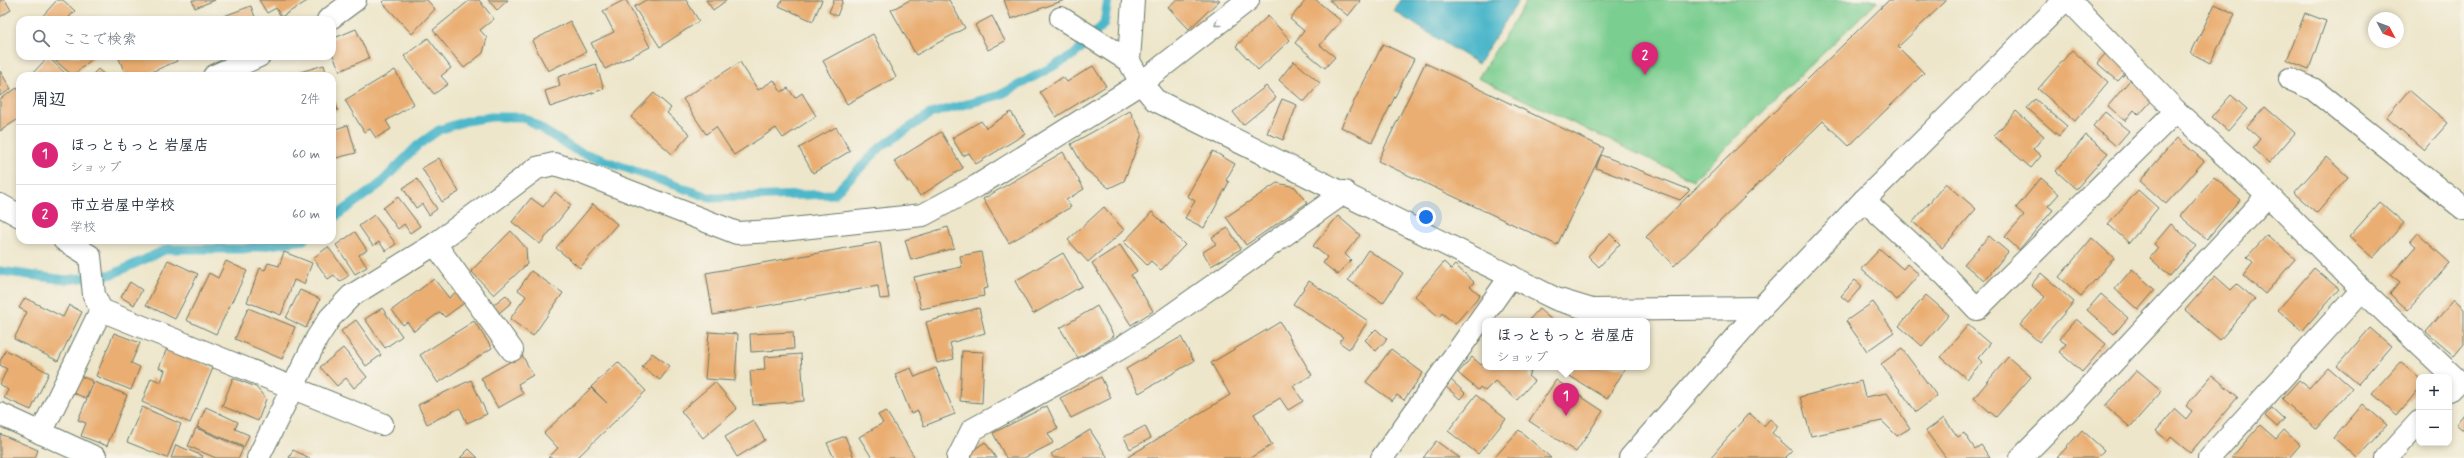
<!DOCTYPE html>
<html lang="ja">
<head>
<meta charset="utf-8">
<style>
  :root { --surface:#fff; --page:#f6f6f7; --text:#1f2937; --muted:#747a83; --line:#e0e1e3; --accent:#db2777 }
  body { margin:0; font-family:Mynerve,"Klee One",sans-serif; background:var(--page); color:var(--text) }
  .controls { position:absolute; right:12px; bottom:12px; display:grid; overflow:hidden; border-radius:8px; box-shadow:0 2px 6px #0003 }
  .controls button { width:36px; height:36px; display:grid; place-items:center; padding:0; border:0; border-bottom:1px solid var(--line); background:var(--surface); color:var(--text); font:20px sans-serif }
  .compass { position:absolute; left:2368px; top:12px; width:36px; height:36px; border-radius:50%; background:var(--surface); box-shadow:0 2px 6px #0003; rotate:131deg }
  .you { position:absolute; left:1426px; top:217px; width:14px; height:14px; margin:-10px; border:3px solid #fff; border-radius:50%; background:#1a73e8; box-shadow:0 0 0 6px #1a73e833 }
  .badge { display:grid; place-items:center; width:26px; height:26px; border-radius:50%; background:var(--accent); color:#fff; font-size:13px; font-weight:700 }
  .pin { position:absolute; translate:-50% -33px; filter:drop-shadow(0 1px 2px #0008) }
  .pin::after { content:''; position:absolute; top:21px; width:14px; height:12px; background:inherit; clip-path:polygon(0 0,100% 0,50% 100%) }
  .popup { position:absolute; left:1482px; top:318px; width:168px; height:52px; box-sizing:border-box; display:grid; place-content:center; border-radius:8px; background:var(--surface); filter:drop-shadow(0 1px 3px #0005); font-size:13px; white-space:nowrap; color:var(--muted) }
  .popup b { font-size:15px; color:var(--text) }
  .popup::after { content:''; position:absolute; left:50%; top:100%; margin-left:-8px; border:8px solid transparent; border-top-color:var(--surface) }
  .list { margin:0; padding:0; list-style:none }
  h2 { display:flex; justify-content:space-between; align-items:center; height:52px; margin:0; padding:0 16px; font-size:17px }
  h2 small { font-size:13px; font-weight:400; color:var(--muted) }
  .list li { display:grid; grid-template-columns:26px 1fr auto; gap:12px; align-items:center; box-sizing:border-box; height:60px; padding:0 16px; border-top:1px solid var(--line) }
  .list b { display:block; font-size:15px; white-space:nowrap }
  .list p { margin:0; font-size:13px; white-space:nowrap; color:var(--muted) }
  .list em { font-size:13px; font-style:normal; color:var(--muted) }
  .icon { flex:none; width:22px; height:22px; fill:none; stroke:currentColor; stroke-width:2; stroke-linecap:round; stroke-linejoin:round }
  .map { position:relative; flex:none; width:2464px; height:458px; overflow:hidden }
  .search { position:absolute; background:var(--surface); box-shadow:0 2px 6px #0003; left:16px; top:16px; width:320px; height:44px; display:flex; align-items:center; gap:10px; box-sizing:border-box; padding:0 14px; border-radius:12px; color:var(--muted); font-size:15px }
  .panel { position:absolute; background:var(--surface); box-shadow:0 2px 6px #0003; left:16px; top:72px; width:320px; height:172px; border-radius:12px }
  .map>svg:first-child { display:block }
</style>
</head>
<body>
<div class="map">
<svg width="2464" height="458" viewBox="0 0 2464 458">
  <rect width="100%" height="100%" fill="#f7f3e8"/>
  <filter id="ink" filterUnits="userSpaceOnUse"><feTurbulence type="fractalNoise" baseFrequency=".025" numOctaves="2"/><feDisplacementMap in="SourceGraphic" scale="8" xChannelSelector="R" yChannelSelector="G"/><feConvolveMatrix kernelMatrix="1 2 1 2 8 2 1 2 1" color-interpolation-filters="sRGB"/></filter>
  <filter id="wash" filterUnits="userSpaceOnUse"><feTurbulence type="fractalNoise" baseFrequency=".012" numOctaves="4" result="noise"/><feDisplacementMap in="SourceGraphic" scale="16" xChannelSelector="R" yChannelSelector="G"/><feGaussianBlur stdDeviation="0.9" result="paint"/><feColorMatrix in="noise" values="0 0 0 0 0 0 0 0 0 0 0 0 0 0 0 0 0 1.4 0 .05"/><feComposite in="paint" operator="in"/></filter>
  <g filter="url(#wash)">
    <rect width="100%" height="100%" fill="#ede6ca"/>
    <!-- green -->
    <polygon fill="#7ace90" stroke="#4c8662" points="1527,0 1878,0 1693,180 1478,78"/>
    <!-- water -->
    <polygon fill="#4db7ca" stroke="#367a7f" points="1401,0 1519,0 1478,64 1394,11"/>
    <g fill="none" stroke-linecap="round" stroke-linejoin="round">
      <!-- stream -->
      <g stroke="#4db7ca" stroke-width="9">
        <polyline points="332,219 380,184 418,145 439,130 466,121 491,117 523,117 575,150 711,198 834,194 882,146 930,114 1000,95 1074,55 1104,24 1108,0"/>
        <polyline points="0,271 66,280 113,274 167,249 243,249 304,240"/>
      </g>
    </g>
    <g id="blocks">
      <!-- building -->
      <g fill="#eaae72">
        <polygon points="0,0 5,0 11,10 0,17"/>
        <polygon points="57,0 63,0 75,11 69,17 73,20 39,20"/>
        <polygon points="192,0 215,0 195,8"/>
        <polygon points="259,0 309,0 281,17 276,8 267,13"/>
        <polygon points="384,0 427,0 435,9 412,34 382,2"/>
        <polygon points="470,0 479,0 494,19 480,30 487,38 483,53 464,68 433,30"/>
        <polygon points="488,0 508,0 497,10"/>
        <polygon points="624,0 626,0 650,47 605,69 591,43 614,32 603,11"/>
        <polygon points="646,0 686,0 699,21 660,47 634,7"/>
        <polygon points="706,0 727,0 713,10"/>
        <polygon points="782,0 822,0 813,21 779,6"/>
        <polygon points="834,0 843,0 837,16 829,12"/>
        <polygon points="910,0 949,0 965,28 916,55 891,10"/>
        <polygon points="1004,0 1065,0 1011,19"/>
        <polygon points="1176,0 1220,0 1189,29 1168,7"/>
        <polygon points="1306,0 1316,0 1341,21 1320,45 1335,57 1325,68 1295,43 1304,31 1290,19"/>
        <polygon points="1329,0 1359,0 1360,1 1348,16"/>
        <polygon points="1889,0 1947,0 1898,47 1924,73 1849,146 1823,121 1674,266 1646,237"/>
        <polygon points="2215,4 2235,14 2210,63 2191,53"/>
        <polygon points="251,6 256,20 213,20"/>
        <polygon points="2305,13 2326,21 2309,69 2287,60"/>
        <polygon points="992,16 1005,41 988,50 975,25"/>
        <polygon points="1268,16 1290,40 1258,70 1236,46"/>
        <polygon points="570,21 586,52 548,71 532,41"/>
        <polygon points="356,29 369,58 340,71 332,53 332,39"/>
        <polygon points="873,34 896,77 847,104 823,61"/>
        <polygon points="428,38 451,68 441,76 448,84 434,94 404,56"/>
        <polygon points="1383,44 1414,59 1372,142 1341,127"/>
        <polygon points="2072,50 2108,82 2075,121 2038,89"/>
        <polygon points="2107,52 2131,67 2118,81 2097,63"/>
        <polygon points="50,56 95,56 73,76"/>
        <polygon points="118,56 174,56 177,61 142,76 126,76"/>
        <polygon points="48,57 68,76 30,76"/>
        <polygon points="1294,61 1320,83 1304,102 1279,80"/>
        <polygon points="740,62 758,90 774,80 781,92 788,88 795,98 802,93 816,116 783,138 776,128 734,155 716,127 706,134 683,99"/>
        <polygon points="1425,63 1604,148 1557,245 1378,161"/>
        <polygon points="596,64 604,89 550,107 545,91 560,86 558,77"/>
        <polygon points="324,65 327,76 301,76 300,72"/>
        <polygon points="1093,66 1106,86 1056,117 1040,92 1063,77 1067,82"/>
        <polygon points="98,69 106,76 91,76"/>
        <polygon points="395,70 414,104 386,121 391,129 376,138 370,129 364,132 345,100"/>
        <polygon points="0,71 11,89 0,96"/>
        <polygon points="2130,80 2153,99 2139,115 2134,110 2125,121 2108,106"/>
        <polygon points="1266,86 1276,98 1243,125 1233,112"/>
        <polygon points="17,88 20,92 20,118 0,131 0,99"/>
        <polygon points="2409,90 2448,123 2424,150 2386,117"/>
        <polygon points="332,91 338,110 332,112"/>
        <polygon points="654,93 671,108 667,113 690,134 672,154 631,117"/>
        <polygon points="2231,95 2247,109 2228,131 2212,117"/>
        <polygon points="1282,99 1297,105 1283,140 1267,133"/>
        <polygon points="2035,99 2067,126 2059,136 2027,108"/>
        <polygon points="2265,107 2295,133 2269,163 2253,148 2260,139 2247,127"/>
        <polygon points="1130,111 1142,134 1124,181 1109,188 1085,169 1071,144"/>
        <polygon points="2016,111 2044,136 2033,149 2041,156 2031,168 1994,136"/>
        <polygon points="1011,112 1025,134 976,164 969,153 963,156 952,138 981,121 986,128"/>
        <polygon points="2105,112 2129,131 2116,146 2093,126"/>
        <polygon points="348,125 356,153 332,159 332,130"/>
        <polygon points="836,127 850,151 813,173 799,148"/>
        <polygon points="941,132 963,168 920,196 910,181 908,182 894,161"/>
        <polygon points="2086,135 2108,153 2076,189 2056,171"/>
        <polygon points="2177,138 2204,161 2166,204 2140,181"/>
        <polygon points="1213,151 1235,164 1226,180 1229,182 1204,228 1185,218 1195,201 1187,196"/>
        <polygon points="1063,152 1084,189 1066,200 1071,207 1009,243 983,199"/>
        <polygon points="1601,155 1690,190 1680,200 1596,168"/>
        <polygon points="2326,157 2348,177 2317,213 2294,193"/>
        <polygon points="439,158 459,192 442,202 422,168"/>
        <polygon points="2214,177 2240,200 2207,239 2180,216"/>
        <polygon points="2041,178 2059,194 2048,206 2053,210 2019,250 2005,237 2024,215 2016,208"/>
        <polygon points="417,179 437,209 429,215 422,204 416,208 403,188"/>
        <polygon points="1277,183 1295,187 1307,203 1246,245 1226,217"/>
        <polygon points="1946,183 1976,209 1942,248 1913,222"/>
        <polygon points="2138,190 2158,208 2129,243 2108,224"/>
        <polygon points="555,192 571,205 540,244 512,222 531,198 543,207"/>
        <polygon points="398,197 420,226 410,233 404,224 398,229 383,208"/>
        <polygon points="2380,202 2404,223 2373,258 2349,237"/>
        <polygon points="593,204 617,224 580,268 556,248"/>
        <polygon points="1104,207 1124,230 1088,262 1068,240"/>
        <polygon points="1152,212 1185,245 1161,270 1151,261 1147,265 1124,242"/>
        <polygon points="374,215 396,244 386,251 379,242 373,246 359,226"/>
        <polygon points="1338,216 1360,235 1345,254 1351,260 1338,275 1323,263 1327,257 1313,246"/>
        <polygon points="2171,224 2196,246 2170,276 2150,258 2158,248 2154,244"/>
        <polygon points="948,227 954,248 911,260 905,240"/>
        <polygon points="1228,228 1241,249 1211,266 1203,252 1216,244 1212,237"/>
        <polygon points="511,231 526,248 527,264 494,295 471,271"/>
        <polygon points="355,232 367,250 359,255 367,267 355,274 336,245"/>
        <polygon points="2417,233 2450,263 2408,310 2390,294 2400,282 2391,275 2416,246 2410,241"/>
        <polygon points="1610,234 1620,244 1599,267 1588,256"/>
        <polygon points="2267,235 2295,259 2265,294 2243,275 2253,262 2247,257"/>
        <polygon points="1989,236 2008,252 1984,281 1964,264"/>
        <polygon points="2092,238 2114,258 2081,296 2059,277"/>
        <polygon points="880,242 889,298 880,299 878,286 713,315 706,273"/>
        <polygon points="1120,245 1137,271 1131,275 1153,311 1131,325 1092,263"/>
        <polygon points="328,247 349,275 340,282 334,275 328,279 313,258"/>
        <polygon points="1880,249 1903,269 1907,264 1919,274 1897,300 1861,269"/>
        <polygon points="1368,250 1403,273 1383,303 1348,280"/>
        <polygon points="284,252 312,263 304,284 294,280 281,315 247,302 260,268 265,270 268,263 279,266"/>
        <polygon points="981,252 988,288 983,289 984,296 921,309 914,277 962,267 960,256"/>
        <polygon points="1063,253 1082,286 1033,314 1015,281"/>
        <polygon points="168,260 198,274 175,319 146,305"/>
        <polygon points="226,261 247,271 216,334 186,320 209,273 218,278"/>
        <polygon points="1444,262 1451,269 1455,265 1474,282 1470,286 1480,295 1455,324 1442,313 1439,317 1415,296"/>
        <polygon points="2314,268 2339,289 2302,331 2278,310"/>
        <polygon points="2132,269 2155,290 2138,310 2115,289"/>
        <polygon points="531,271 563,293 533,336 510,319 526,296 518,290"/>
        <polygon points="2041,273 2074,302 2039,342 2020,325 2045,297 2031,285"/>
        <polygon points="2215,276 2231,290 2237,284 2255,299 2220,340 2185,310"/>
        <polygon points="434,279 449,298 456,292 464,303 445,317 440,312 414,331 407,322 403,325 392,310"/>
        <polygon points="1855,280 1862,286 1848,302 1841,296"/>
        <polygon points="1309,281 1368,321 1349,349 1339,342 1343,337 1293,304"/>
        <polygon points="130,282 142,290 134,305 121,297"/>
        <polygon points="300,290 320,299 306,328 286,318"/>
        <polygon points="2101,294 2128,318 2114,334 2087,310"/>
        <polygon points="506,295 512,302 499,313 493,305"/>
        <polygon points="1926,295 1949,315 1922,346 1899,326"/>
        <polygon points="25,298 63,317 69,305 82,312 58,361 14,339 27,312 19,308"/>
        <polygon points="2454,300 2464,309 2464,344 2454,356 2426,332"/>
        <polygon points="1873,302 1894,332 1867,351 1846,321"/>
        <polygon points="1097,306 1114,336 1078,358 1060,328"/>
        <polygon points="248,308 295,327 282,359 235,339"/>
        <polygon points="382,308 402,336 385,348 365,319"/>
        <polygon points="979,308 985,333 950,343 954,359 937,363 926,322"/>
        <polygon points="1539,309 1553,321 1528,321"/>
        <polygon points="2076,319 2106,344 2082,372 2059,352 2066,344 2059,339"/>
        <polygon points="356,320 381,355 366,366 341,331"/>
        <polygon points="474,321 492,348 438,383 420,355"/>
        <polygon points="1280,322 1312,375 1293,386 1303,401 1288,410 1280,398 1254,414 1272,445 1250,458 1126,458 1230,395 1211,363"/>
        <polygon points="1968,325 1990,344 1978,358 1982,362 1967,379 1941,357"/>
        <polygon points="2370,328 2391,346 2358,384 2337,366"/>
        <polygon points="1376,329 1387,339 1376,351 1365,340"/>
        <polygon points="709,332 738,334 735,381 705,379"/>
        <polygon points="793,332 794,349 751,352 750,334"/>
        <polygon points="114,333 140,343 131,363 140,367 131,390 96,376"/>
        <polygon points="1181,337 1194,361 1139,393 1126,369"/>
        <polygon points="167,348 213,368 190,423 142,402 151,378 161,382 165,370 159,368"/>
        <polygon points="343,348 367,377 354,388 346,378 337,386 320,367"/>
        <polygon points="1391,349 1423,373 1404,400 1397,395 1392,401 1366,382"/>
        <polygon points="1902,349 1937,396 1916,412 1881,364"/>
        <polygon points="6,350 49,373 31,410 4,398 8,390 0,384 7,369 0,365 0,361"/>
        <polygon points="962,351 984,352 982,403 960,401"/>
        <polygon points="652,353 670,366 660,380 642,367"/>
        <polygon points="801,354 804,401 753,405 750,371 765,370 764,357"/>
        <polygon points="522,355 533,375 518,384 523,394 498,408 481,378"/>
        <polygon points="1472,357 1481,365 1485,361 1485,367 1524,367 1531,372 1528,376 1534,381 1517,400 1495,381 1485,391 1480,387 1478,390 1458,373"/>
        <polygon points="2008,357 2031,377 1996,417 1974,398"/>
        <polygon points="618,362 646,391 577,458 548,458 558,448 544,433 591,388 607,403 591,387"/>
        <polygon points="2400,362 2419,378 2419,389 2397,415 2372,393"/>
        <polygon points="1573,367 1626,367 1607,399 1568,375"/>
        <polygon points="2328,367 2352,388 2316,429 2282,399 2299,380 2309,388"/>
        <polygon points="911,368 915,377 936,368 955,414 924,426 918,411 911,414 895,374"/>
        <polygon points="2137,370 2162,391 2130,427 2105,406"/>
        <polygon points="2212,375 2238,397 2190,453 2171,437 2168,441 2156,431 2175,409 2186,419 2192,411 2186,406"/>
        <polygon points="80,376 93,381 86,398 73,393"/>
        <polygon points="1101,377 1111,398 1071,418 1060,398"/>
        <polygon points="233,378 256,387 266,399 258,421 222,406"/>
        <polygon points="471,380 487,414 467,423 460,408 427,424 418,405"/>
        <polygon points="1451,380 1465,393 1460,399 1445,386"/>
        <polygon points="1556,380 1603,411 1576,452 1529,421"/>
        <polygon points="1861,381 1865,397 1887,393 1910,428 1897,436 1882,421 1811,436 1800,397"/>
        <polygon points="94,382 127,395 107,446 81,436 86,423 78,420"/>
        <polygon points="715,382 737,409 703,438 681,411"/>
        <polygon points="1476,395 1506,419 1478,454 1448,431"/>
        <polygon points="2363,404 2387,425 2357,458 2334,438"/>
        <polygon points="1047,406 1058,429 1048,433 1053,443 1024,458 1006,458 993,433"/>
        <polygon points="142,407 181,424 167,458 127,442"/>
        <polygon points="206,407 238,422 235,429 249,435 244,447 197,427"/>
        <polygon points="2272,408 2284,419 2277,427 2265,416"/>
        <polygon points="886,411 915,458 872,458 859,437 883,423 878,415"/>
        <polygon points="1749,413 1764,426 1770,419 1778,426 1772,433 1792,451 1785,458 1710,458"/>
        <polygon points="2464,414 2464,431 2456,424"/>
        <polygon points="1944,418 1958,437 1964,433 1975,449 1981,445 1990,458 1946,458 1926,431"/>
        <polygon points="753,420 765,440 737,457 725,437"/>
        <polygon points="2260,425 2276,439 2284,430 2300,445 2289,458 2231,458"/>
        <polygon points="1145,426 1151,438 1130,449 1124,437"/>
        <polygon points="196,428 243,448 239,458 216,458 188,446"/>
        <polygon points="1090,430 1108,458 1054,458 1051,454"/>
        <polygon points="1519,430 1551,458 1494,458"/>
        <polygon points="2082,430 2104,450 2097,458 2057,458"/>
        <polygon points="0,434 38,450 35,458 0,458"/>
        <polygon points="845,436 854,458 834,458 827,443"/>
        <polygon points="1436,441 1460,458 1423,458"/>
        <polygon points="985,442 996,458 969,458 972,451"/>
        <polygon points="176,445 203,456 202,458 171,458"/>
        <polygon points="469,449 478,458 460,458"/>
        <polygon points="293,450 310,458 289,458"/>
      </g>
    </g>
  </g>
  <g filter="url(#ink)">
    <use href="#blocks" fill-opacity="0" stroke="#677868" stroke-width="1"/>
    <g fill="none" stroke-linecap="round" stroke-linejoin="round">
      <defs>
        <g id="minor">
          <polyline points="1133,0 1129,61 1141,83"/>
          <polyline points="2069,0 2176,111 2268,195 2362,290 2458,381 2449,390"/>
          <polyline points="1061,18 1129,61"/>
          <polyline points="328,20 355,0"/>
          <polyline points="214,76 259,56"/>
          <polyline points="2290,79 2313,89 2464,209"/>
          <polyline points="1864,200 1946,276 1977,309 2176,111"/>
          <polyline points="0,205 20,216"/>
          <polyline points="64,240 90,256 94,295 101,310"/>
          <polyline points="435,244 512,350"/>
          <polyline points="0,414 96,458"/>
          <polyline points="41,433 101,310 382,424"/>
          <polyline points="958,458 972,430 1119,349 1166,319 1345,192"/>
          <polyline points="1382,458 1511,276"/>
          <polyline points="2021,458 2077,401 2268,195"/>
          <polyline points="2209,458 2362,290"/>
          <polyline points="2386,458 2419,422"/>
        </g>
        <g id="tertiary">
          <polyline points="1141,83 1155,100 1556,299 1592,310 1761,308"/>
          <polyline points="258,458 317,338 330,318 351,296 435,244 537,168 554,164 577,171 737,233 773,231 923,215 977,186 1141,83 1248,0"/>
          <polyline points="1630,458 1761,308 1864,200 2065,0"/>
        </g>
      </defs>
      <!-- minor casing -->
      <use href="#minor" stroke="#677868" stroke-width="24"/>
      <!-- tertiary casing -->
      <use href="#tertiary" stroke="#677868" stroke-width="24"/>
      <!-- minor -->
      <use href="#minor" stroke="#fff" stroke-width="22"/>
      <!-- tertiary -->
      <use href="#tertiary" stroke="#fff" stroke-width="22"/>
    </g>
    <!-- one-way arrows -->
    <defs><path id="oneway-chevron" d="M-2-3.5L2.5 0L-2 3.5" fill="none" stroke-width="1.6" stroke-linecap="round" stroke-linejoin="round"/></defs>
    <use stroke="#8f9e9a" href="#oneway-chevron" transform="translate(1217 24) rotate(142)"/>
  </g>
</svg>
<div class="controls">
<button>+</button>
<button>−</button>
</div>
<svg class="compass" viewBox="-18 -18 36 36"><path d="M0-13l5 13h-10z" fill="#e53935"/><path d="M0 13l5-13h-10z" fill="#747a83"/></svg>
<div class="you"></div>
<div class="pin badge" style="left:1566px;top:416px">1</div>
<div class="popup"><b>ほっともっと 岩屋店</b>ショップ</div>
<div class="pin badge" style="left:1645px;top:75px">2</div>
<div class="search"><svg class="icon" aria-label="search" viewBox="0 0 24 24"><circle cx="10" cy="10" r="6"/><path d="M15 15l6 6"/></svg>ここで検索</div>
<section class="panel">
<h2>周辺<small>2件</small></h2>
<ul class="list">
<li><span class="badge">1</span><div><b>ほっともっと 岩屋店</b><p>ショップ</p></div><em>60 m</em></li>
<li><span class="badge">2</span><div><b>市立岩屋中学校</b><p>学校</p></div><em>60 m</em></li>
</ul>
</section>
</div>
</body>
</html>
